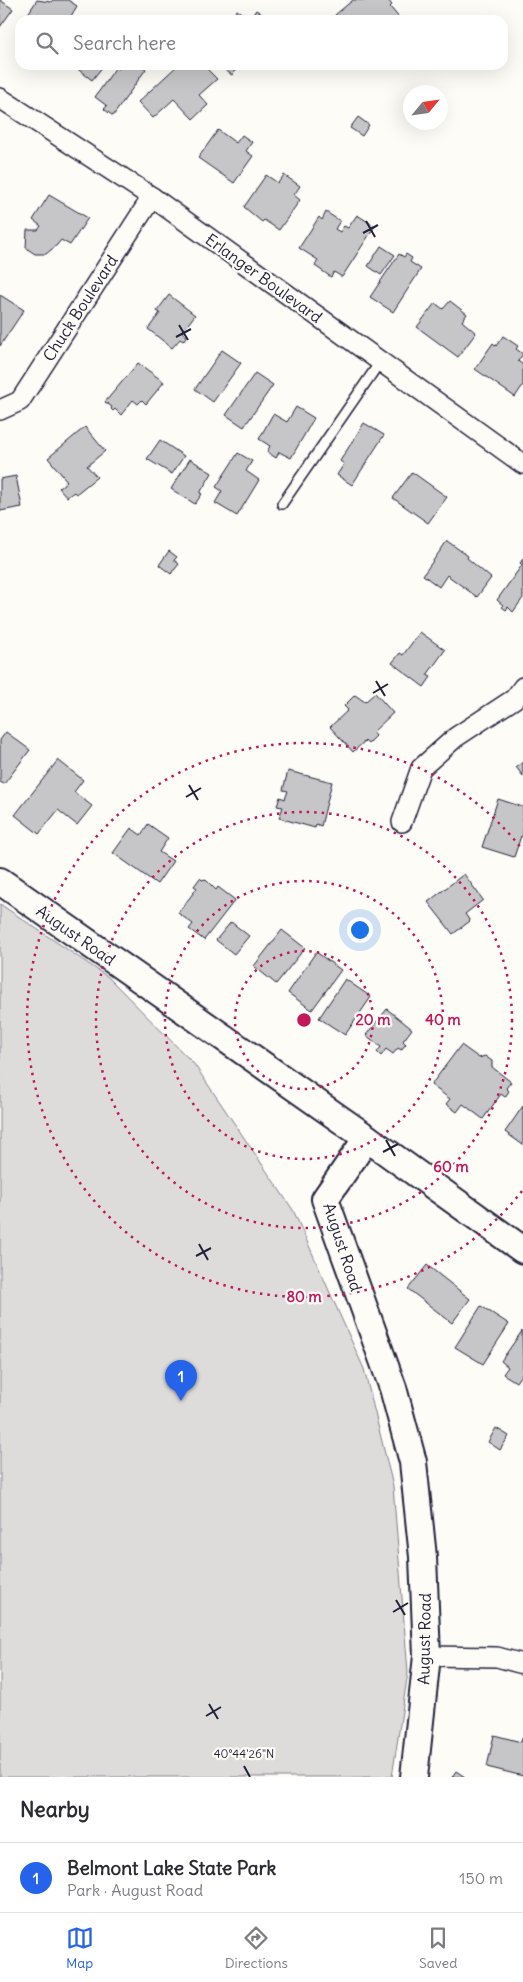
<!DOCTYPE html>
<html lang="en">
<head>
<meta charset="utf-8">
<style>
  :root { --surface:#fff; --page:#f7f7f7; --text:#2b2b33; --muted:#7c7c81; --line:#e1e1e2; --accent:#2563eb }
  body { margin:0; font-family:Delius,sans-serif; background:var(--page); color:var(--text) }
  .compass { position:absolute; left:403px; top:85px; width:45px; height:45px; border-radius:50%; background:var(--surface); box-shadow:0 5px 20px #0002; rotate:61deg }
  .you { position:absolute; left:359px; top:929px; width:18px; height:18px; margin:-12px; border:4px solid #fff; border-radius:50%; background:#1a73e8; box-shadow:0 0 0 8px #1a73e833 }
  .badge { display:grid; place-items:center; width:32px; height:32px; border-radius:50%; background:var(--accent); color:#fff; font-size:16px; font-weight:700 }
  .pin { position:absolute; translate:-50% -41px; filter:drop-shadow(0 1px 2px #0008) }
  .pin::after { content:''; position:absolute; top:26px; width:18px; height:15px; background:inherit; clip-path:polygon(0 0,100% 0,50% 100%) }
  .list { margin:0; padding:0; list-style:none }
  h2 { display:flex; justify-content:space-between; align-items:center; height:65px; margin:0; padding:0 20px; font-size:21px }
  h2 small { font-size:16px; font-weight:400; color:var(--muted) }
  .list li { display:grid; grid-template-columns:32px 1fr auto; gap:15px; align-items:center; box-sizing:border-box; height:70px; padding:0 20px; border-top:1px solid var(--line) }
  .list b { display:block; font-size:19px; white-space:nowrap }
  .list p { margin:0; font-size:16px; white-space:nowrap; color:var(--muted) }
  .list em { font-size:16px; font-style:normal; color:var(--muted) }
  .icon { flex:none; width:28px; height:28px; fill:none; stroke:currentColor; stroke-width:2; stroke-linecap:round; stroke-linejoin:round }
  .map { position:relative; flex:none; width:523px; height:1777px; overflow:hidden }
  .search { position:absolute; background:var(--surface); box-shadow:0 5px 20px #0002; left:15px; right:15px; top:15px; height:55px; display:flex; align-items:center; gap:12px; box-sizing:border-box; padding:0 18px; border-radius:15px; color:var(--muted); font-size:19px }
  .sheet { height:135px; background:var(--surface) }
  nav { display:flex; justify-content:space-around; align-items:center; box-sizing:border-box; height:70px; border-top:1px solid var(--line); background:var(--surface); font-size:14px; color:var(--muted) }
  nav a { display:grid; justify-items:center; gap:2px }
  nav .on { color:var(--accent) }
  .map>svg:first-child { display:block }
</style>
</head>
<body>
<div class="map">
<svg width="523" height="1777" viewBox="0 0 523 1777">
  <rect width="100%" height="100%" fill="#fdfcf7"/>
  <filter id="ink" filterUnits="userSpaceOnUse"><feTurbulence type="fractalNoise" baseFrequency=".02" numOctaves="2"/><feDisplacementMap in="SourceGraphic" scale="10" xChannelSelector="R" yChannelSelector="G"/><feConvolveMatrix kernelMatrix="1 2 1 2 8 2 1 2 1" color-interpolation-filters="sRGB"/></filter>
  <g filter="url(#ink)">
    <!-- green -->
    <polygon fill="#dddcdb" stroke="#807f8b" points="0,904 108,977 194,1064 293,1210 364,1369 393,1486 408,1672 392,1777 0,1777"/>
    <!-- building -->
    <g fill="#c6c6c8" stroke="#22223b">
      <polygon points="0,0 13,9 0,27"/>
      <polygon points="37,0 51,2 53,0 68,0 77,6 71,16 77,20 24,20"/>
      <polygon points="353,0 388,0 392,5 390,7 401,20 339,20 335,15"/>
      <polygon points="237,10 250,19 256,10 269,19 230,20"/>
      <polygon points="76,65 104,65 92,80 75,67"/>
      <polygon points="121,65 140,65 146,69 113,116 104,109 107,106 95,97 116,67 119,69"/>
      <polygon points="178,65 203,65 217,79 199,95 208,105 193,119 174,99 153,118 138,102"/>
      <polygon points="218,65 239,65 232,75"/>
      <polygon points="358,117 369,125 362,136 350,128"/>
      <polygon points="218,130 236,143 242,135 252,142 246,151 253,156 234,183 198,158"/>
      <polygon points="266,175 278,183 284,175 300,186 294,195 300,200 279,230 264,220 262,222 244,207"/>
      <polygon points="49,195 88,218 70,245 61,240 57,245 46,254 35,254 26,248 27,230 38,230 41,226 33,220"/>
      <polygon points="326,212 340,221 335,229 340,232 344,226 348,228 357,215 375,226 342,277 334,272 331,277 315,266 318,260 299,248 319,217 322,220"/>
      <polygon points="381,246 395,255 381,275 368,266"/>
      <polygon points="399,254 404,257 406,254 412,258 410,262 421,269 393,312 370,297"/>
      <polygon points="0,295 24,310 0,346"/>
      <polygon points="169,295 195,315 182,332 187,336 183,341 180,339 172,348 148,329 160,313 157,311"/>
      <polygon points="450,301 467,314 462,321 476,333 458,357 417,327 435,303 443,309"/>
      <polygon points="503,336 518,346 516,349 523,354 518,361 523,365 523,385 515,397 475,369 493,343 496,346"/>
      <polygon points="222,350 241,363 213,402 195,389"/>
      <polygon points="138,363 164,382 146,404 142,400 138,404 133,400 121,415 115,409 113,411 111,409 112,407 105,402"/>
      <polygon points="255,373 273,385 244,427 226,415"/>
      <polygon points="296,407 314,418 291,458 279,452 276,458 267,452 270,446 259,439 273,414 287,422"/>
      <polygon points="364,423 384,435 352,485 337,475 344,464 340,461"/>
      <polygon points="85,427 105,451 87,466 97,477 76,494 74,492 67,497 59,488 67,481 48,458"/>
      <polygon points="160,440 184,456 172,474 147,459"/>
      <polygon points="238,453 252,461 246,471 259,480 237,516 215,503 222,491 216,487"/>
      <polygon points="190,459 212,473 200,493 202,494 195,504 171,489"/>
      <polygon points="412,472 447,497 428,523 393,498"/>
      <polygon points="16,476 22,507 0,511 0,479"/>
      <polygon points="447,541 468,556 467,558 491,578 477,597 447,575 439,587 423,575"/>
      <polygon points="169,551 177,557 174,560 179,564 171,574 159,565"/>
      <polygon points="523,559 523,598 513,612 508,607 506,610 502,607 503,605 497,600 522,565 520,563"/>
      <polygon points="420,632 445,650 427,675 431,677 424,687 392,663 400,653 403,655"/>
      <polygon points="375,693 393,713 373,732 376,736 368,744 365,741 353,752 330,727 348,710 344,706 355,695 365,702"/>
      <polygon points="6,732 30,750 4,784 0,782 0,740"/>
      <polygon points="58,760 83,780 74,792 92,806 77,825 58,810 39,834 15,815"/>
      <polygon points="523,762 523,776 516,767"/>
      <polygon points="288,771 332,782 321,826 316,824 315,828 279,818 283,807 277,806 280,797 285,799 288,791 283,790"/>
      <polygon points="498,799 523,807 523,837 521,836 514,857 482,847"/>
      <polygon points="148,824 168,838 159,852 173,861 157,884 113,853 131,828 141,835"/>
      <polygon points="464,874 483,900 465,914 470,921 453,934 428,902"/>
      <polygon points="200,878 202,880 205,879 216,890 218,887 235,900 204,940 189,929 193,924 178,913 197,888 194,886"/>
      <polygon points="231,922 249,936 234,954 216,940"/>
      <polygon points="282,930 305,948 276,984 254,966"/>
      <polygon points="316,952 341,970 312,1010 288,993"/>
      <polygon points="345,979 371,997 345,1035 319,1018"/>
      <polygon points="387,1009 412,1029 403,1041 406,1044 401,1050 398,1048 393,1054 386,1049 381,1056 377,1052 381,1047 366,1035"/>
      <polygon points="461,1045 479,1058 485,1056 492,1061 492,1067 511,1082 506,1088 509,1091 505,1097 501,1094 483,1119 463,1104 457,1112 446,1104 450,1099 431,1085"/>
      <polygon points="523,1106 523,1145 505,1132"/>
      <polygon points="427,1265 470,1299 452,1323 408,1289"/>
      <polygon points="481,1306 509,1324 483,1364 455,1347"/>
      <polygon points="522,1331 523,1372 516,1382 503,1374 508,1367 501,1361"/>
      <polygon points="496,1428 509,1436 500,1450 488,1442"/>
      <polygon points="494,1735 521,1742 523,1736 523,1776 487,1767"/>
      <polygon points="456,1771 465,1777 452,1777"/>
    </g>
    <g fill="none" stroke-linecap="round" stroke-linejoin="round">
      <defs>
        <polyline id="lane" points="282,504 380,362"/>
        <g id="street">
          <polyline points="0,98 152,197 523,464"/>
          <polyline points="0,410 20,401 152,197"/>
          <polyline points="402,822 421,768 456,737 514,699 523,687"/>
          <polyline points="427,1656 497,1657 523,1664"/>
        </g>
        <g id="secondary">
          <polyline points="0,881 367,1138 523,1250"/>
          <polyline points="367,1138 325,1199 393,1388 413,1462 423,1557 427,1656 414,1777"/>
        </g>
      </defs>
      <!-- lane casing -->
      <use href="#lane" stroke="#22223b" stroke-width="12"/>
      <!-- street casing -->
      <use href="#street" stroke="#22223b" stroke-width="22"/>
      <!-- secondary casing -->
      <use href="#secondary" stroke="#22223b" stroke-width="30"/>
      <!-- lane -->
      <use href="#lane" stroke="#fdfcf7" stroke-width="9"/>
      <!-- street -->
      <use href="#street" stroke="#fdfcf7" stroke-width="19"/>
      <!-- secondary -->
      <use href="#secondary" stroke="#fdfcf7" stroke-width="26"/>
    </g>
  </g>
  <!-- ticks -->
  <path fill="none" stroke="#22223b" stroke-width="2" d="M366,221L375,237M363,233L378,225M179,325L188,340M176,337L191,329M376,681L385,696M373,693L388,684M189,785L198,800M186,797L201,788M386,1140L395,1156M383,1152L398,1144M199,1244L208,1260M196,1256L211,1248M396,1600L405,1615M393,1612L408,1603M209,1704L218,1719M206,1716L221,1707M244,1766L250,1777"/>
  <!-- distance rings -->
  <g fill="none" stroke="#c2185b" stroke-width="2.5" stroke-dasharray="2.5 5">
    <circle cx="304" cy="1020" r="69"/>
    <circle cx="304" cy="1020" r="139"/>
    <circle cx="304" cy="1020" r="208"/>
    <path d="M522 1191A277 277 0 1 1 522 849"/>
  </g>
  <g text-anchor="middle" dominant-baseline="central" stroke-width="4.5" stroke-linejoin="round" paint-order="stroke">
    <!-- street labels -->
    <g font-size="16" fill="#22223b" stroke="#fdfcf7">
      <text transform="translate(264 278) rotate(36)">Erlanger Boulevard</text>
      <text transform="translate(80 308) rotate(-57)">Chuck Boulevard</text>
      <text transform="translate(76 935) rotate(35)">August Road</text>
      <text transform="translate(343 1247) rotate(72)">August Road</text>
      <text transform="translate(424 1639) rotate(-89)">August Road</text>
    </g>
  </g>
  <g font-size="12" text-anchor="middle" fill="#22223b" stroke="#fdfcf7" stroke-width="4.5" stroke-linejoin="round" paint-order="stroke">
    <text x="244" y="1758">40°44'26"N</text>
  </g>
  <circle cx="304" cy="1020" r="8" fill="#c2185b" stroke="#fdfcf7" stroke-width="2.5"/>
  <g font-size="15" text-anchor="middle" font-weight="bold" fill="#c2185b" stroke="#fdfcf7" stroke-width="4.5" stroke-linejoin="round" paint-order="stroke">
    <text x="373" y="1025">20 m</text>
    <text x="443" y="1025">40 m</text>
    <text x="451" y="1172">60 m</text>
    <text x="304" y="1302">80 m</text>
  </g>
</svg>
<svg class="compass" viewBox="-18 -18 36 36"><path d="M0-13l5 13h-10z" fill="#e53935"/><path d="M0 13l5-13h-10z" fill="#7c7c81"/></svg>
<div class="you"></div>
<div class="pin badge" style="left:181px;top:1401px">1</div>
<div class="search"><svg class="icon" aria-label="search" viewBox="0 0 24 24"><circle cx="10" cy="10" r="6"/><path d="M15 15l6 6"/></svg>Search here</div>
</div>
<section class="sheet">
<h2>Nearby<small></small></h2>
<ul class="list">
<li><span class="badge">1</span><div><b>Belmont Lake State Park</b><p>Park · August Road</p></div><em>150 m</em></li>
</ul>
</section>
<nav>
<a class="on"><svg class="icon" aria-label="map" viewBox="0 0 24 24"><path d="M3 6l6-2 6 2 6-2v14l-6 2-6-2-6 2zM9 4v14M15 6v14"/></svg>Map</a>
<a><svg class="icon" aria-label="directions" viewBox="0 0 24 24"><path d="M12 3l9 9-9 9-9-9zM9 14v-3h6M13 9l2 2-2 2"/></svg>Directions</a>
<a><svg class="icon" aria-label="saved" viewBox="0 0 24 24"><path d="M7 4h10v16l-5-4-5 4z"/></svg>Saved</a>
</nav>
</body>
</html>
